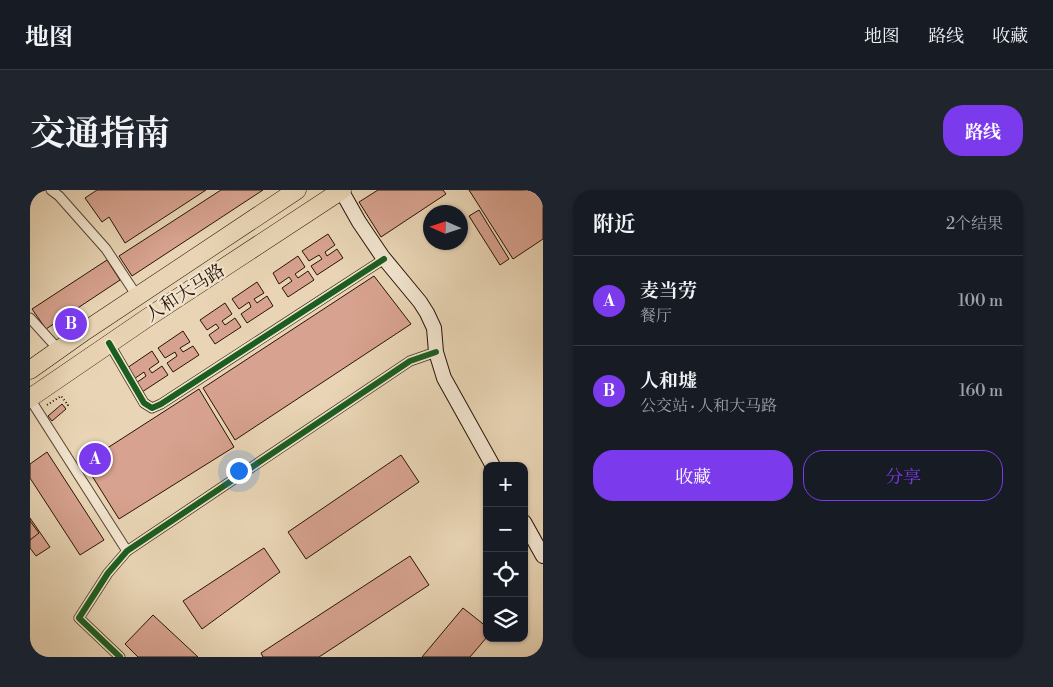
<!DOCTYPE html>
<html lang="zh">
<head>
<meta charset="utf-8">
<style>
  :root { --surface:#171b24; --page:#20242c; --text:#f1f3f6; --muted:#9ea1a6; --line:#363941; --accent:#7c3aed }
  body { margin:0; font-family:"Libre Bodoni","Noto Serif SC",serif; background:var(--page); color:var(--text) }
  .controls { position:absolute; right:15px; bottom:15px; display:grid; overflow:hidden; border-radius:10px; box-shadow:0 1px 4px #0004 }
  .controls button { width:45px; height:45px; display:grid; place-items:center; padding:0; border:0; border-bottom:1px solid var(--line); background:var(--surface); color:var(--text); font:25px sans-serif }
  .compass { position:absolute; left:393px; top:15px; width:45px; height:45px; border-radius:50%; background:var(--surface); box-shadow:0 1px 4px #0004; rotate:273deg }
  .you { position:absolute; left:208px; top:280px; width:18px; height:18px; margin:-12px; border:4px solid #fff; border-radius:50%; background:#1a73e8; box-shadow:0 0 0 8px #1a73e833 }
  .badge { display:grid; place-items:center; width:32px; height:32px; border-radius:50%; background:var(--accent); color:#fff; font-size:16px; font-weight:700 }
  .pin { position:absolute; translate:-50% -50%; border:2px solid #fff; box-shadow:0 1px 5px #0006 }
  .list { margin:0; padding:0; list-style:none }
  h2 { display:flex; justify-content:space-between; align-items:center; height:65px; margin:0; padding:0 20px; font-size:21px }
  h2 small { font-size:16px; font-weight:400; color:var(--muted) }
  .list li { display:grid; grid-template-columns:32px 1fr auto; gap:15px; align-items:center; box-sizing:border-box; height:90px; padding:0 20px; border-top:1px solid var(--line) }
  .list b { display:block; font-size:19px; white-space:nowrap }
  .list p { margin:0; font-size:16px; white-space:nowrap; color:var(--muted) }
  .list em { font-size:16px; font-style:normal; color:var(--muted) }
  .actions { display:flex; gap:10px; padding:15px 20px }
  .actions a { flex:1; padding:11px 0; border:1px solid var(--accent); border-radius:20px; text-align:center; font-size:18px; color:var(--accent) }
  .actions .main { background:var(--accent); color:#fff }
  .icon { flex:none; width:28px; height:28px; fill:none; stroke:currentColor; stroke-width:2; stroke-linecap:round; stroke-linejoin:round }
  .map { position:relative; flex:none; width:513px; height:467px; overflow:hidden; border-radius:20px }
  header { display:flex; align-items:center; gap:30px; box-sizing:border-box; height:70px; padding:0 25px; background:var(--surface); border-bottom:1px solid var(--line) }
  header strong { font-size:24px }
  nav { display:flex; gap:28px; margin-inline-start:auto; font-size:18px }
  .intro { display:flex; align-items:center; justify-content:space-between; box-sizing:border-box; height:120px; padding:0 30px }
  h1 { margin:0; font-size:35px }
  .button { padding:12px 22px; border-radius:20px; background:var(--accent); color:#fff; font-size:18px; font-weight:700 }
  main { display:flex; gap:30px; padding:0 30px }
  aside { flex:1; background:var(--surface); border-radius:20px; box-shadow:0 1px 4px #0004 }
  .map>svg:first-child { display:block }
</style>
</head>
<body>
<header>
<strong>地图</strong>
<nav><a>地图</a><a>路线</a><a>收藏</a></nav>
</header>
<div class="intro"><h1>交通指南</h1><a class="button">路线</a></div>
<main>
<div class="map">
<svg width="513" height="467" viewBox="0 0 513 467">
  <rect width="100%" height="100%" fill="#e9d5b5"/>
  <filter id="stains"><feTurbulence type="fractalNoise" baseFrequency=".004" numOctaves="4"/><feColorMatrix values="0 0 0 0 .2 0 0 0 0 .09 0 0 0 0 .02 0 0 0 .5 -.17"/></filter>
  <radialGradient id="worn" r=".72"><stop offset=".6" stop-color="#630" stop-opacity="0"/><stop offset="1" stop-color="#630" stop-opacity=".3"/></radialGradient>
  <!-- building -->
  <g fill="#d7a28f" stroke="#281307">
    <polygon points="67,0 176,0 95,53 79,27 72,32 55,8"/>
    <polygon points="191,0 233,0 102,86 89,66"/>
    <polygon points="348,0 413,0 416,4 351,47 329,12"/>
    <polygon points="439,0 513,0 513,49 483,69"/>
    <polygon points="449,20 479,69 470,75 439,26"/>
    <polygon points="298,44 305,55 295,62 297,66 307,59 313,68 287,85 281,76 292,69 289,65 279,71 272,61"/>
    <polygon points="268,66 275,77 265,84 268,88 278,81 284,90 258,107 252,98 262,91 259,87 249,94 243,83"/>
    <polygon points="77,70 90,90 16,139 2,119"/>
    <polygon points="344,86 381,134 205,250 173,198"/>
    <polygon points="227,92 234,103 224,109 227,113 237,106 243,116 217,133 211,124 221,117 219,112 209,119 202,109"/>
    <polygon points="195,113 202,124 192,131 195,135 205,128 211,137 185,154 179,145 189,138 186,134 177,140 170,130"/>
    <polygon points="153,141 160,152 150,158 153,162 163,156 169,165 143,182 137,173 147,166 145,162 135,168 128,158"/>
    <polygon points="122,161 129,172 119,179 122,183 132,176 138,185 112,202 106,193 116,186 114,182 104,189 97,178"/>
    <polygon points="169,199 204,257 89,329 54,273"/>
    <polygon points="32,214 36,219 22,231 18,226"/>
    <polygon points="17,262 74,350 50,365 0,288 0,274"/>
    <polygon points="371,265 389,292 276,369 258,342"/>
    <polygon points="0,328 20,357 6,366 0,358"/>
    <polygon points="0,331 9,343 0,350"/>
    <polygon points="234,358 250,382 172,439 153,411"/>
    <polygon points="380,366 399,395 289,467 233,467 231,463"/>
    <polygon points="433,418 457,437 457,447 440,467 392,467"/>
    <polygon points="123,425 168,467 108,467 95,454"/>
  </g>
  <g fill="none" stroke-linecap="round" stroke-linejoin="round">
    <defs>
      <g id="street">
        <polyline points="21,0 29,6 76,59 107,106"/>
        <polyline points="0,128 29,160"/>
        <polyline points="79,153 114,213 122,218 131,214 354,69"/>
        <polyline points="0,209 97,361"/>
        <polyline points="90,467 49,428 78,383 97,361 380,171 406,162"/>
      </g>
      <g id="secondary">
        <polyline points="311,0 329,32 352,66 390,112 397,123 404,138 406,162 414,188 463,276"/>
        <polyline points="494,332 513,366"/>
      </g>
      <g id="highway">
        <polyline points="0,180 55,141 267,0"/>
        <polyline points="0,208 117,128 312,0"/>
      </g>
    </defs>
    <!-- street casing -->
    <use href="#street" stroke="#584432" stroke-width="11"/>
    <!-- secondary casing -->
    <use href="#secondary" stroke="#281307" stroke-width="16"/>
    <!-- highway casing -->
    <use href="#highway" stroke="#281307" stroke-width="19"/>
    <!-- path -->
    <polyline stroke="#281307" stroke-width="2" stroke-dasharray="1 2.5" stroke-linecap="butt" points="17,215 31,206 38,215 35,217"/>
    <!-- street -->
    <use href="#street" stroke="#f1e4cf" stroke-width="9"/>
    <!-- secondary -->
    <use href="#secondary" stroke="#f1e4cf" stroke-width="14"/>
    <!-- highway -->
    <use href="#highway" stroke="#e9d5b5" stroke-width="18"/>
    <defs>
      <g id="cycleway">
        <polyline points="79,153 114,213 122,218 131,214 354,69"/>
        <polyline points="90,467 49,428 78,383 97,361 380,171 406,162"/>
      </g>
    </defs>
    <!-- cycleway casing -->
    <use href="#cycleway" stroke="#f1e4cf" stroke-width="9"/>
    <!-- cycleway -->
    <use href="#cycleway" stroke="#1b5e20" stroke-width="6"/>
  </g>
  <g text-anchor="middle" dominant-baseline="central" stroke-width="4.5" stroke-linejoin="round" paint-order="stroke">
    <!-- street labels -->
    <g font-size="18" fill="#281307" stroke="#f1e4cf">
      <text transform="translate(155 103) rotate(-33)">人和大马路</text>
    </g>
  </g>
  <rect width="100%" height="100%" filter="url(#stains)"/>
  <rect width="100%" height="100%" fill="url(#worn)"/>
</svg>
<div class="controls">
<button>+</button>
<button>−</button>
<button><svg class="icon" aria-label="locate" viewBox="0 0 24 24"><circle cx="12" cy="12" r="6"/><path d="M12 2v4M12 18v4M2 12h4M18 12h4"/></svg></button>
<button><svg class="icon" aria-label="layers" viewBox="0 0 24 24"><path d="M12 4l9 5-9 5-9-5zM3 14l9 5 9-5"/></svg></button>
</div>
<svg class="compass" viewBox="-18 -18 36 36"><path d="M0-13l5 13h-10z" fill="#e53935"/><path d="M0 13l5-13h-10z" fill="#9ea1a6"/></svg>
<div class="you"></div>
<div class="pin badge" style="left:65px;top:269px">A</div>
<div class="pin badge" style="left:41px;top:134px">B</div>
</div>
<aside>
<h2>附近<small>2个结果</small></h2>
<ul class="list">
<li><span class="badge">A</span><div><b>麦当劳</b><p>餐厅</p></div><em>100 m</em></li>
<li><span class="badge">B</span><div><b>人和墟</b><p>公交站 · 人和大马路</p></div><em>160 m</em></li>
</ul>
<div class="actions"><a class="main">收藏</a><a>分享</a></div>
</aside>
</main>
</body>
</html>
